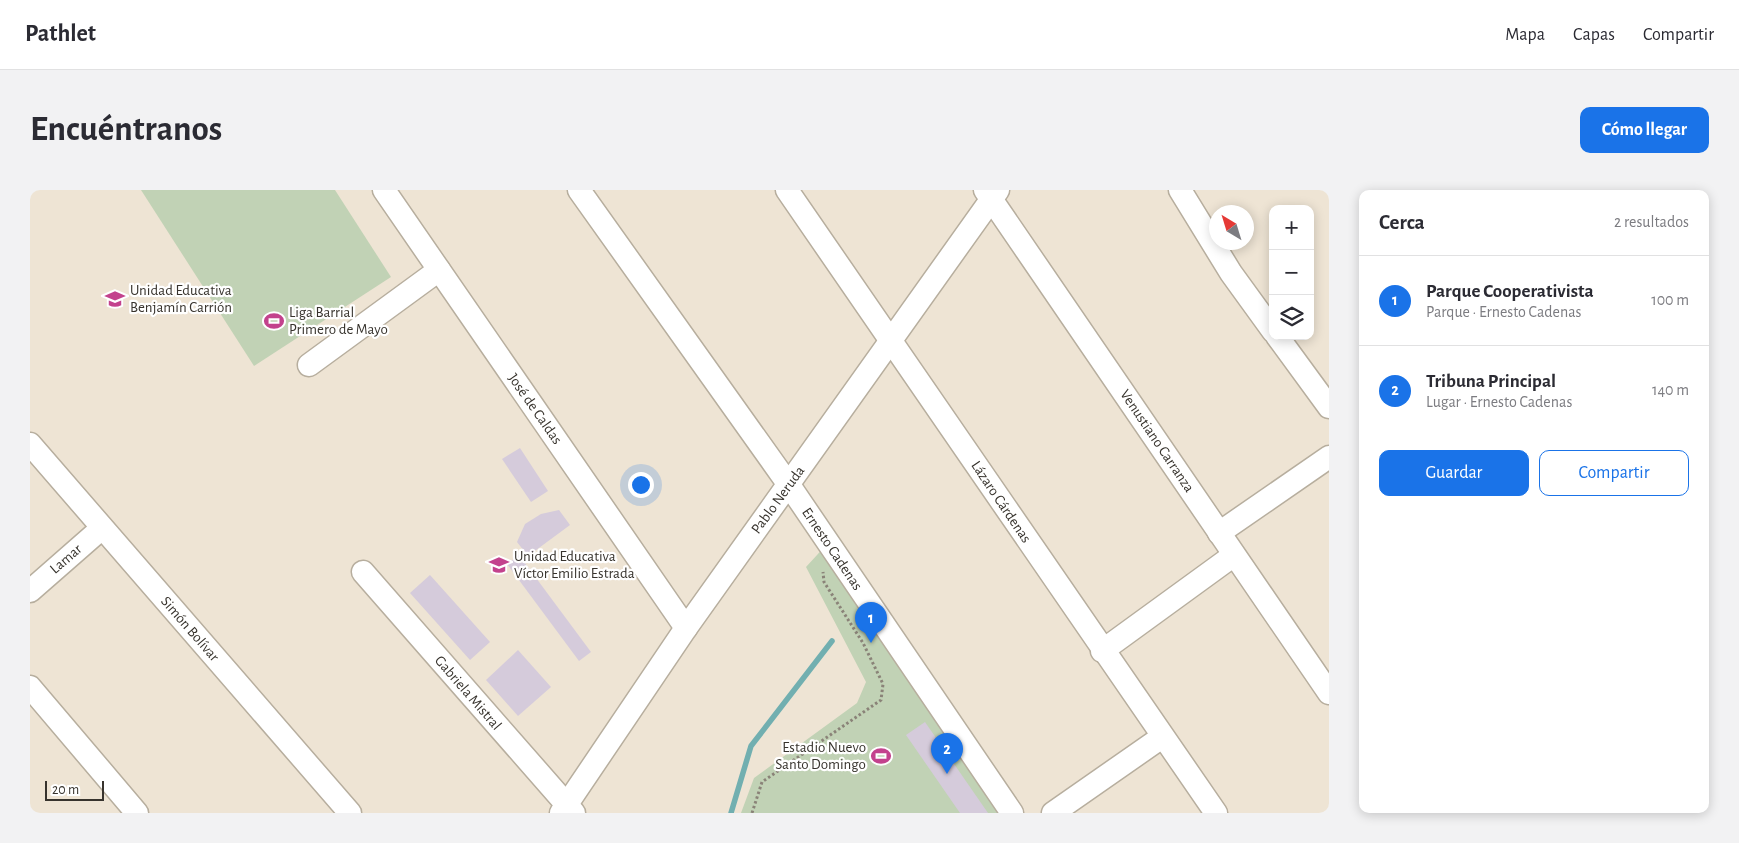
<!DOCTYPE html>
<html lang="es">
<head>
<meta charset="utf-8">
<style>
  :root { --surface:#fff; --page:#f2f2f3; --text:#2b2b33; --muted:#7c7c81; --line:#e1e1e2; --accent:#1a73e8 }
  body { margin:0; font-family:"Alegreya Sans",sans-serif; background:var(--page); color:var(--text) }
  .controls { position:absolute; right:15px; top:15px; display:grid; overflow:hidden; border-radius:10px; box-shadow:0 2px 12px #0003 }
  .controls button { width:45px; height:45px; display:grid; place-items:center; padding:0; border:0; border-bottom:1px solid var(--line); background:var(--surface); color:var(--text); font:25px sans-serif }
  .compass { position:absolute; left:1179px; top:15px; width:45px; height:45px; border-radius:50%; background:var(--surface); box-shadow:0 2px 12px #0003; rotate:322deg }
  .scale { position:absolute; left:15px; bottom:12px; width:59px; box-sizing:border-box; padding-left:5px; border:2px solid #37332d; border-top:0; font-size:14px; line-height:18px; white-space:nowrap; color:#37332d; -webkit-text-stroke:4px #fff; paint-order:stroke }
  .you { position:absolute; left:610px; top:294px; width:18px; height:18px; margin:-12px; border:4px solid #fff; border-radius:50%; background:#1a73e8; box-shadow:0 0 0 8px #1a73e833 }
  .badge { display:grid; place-items:center; width:32px; height:32px; border-radius:50%; background:var(--accent); color:#fff; font-size:16px; font-weight:700 }
  .pin { position:absolute; translate:-50% -41px; filter:drop-shadow(0 1px 2px #0008) }
  .pin::after { content:''; position:absolute; top:26px; width:18px; height:15px; background:inherit; clip-path:polygon(0 0,100% 0,50% 100%) }
  .list { margin:0; padding:0; list-style:none }
  h2 { display:flex; justify-content:space-between; align-items:center; height:65px; margin:0; padding:0 20px; font-size:21px }
  h2 small { font-size:16px; font-weight:400; color:var(--muted) }
  .list li { display:grid; grid-template-columns:32px 1fr auto; gap:15px; align-items:center; box-sizing:border-box; height:90px; padding:0 20px; border-top:1px solid var(--line) }
  .list b { display:block; font-size:19px; white-space:nowrap }
  .list p { margin:0; font-size:16px; white-space:nowrap; color:var(--muted) }
  .list em { font-size:16px; font-style:normal; color:var(--muted) }
  .actions { display:flex; gap:10px; padding:15px 20px }
  .actions a { flex:1; padding:11px 0; border:1px solid var(--accent); border-radius:10px; text-align:center; font-size:18px; color:var(--accent) }
  .actions .main { background:var(--accent); color:#fff }
  .icon { flex:none; width:28px; height:28px; fill:none; stroke:currentColor; stroke-width:2; stroke-linecap:round; stroke-linejoin:round }
  .map { position:relative; flex:none; width:1299px; height:623px; overflow:hidden; border-radius:10px }
  header { display:flex; align-items:center; gap:30px; box-sizing:border-box; height:70px; padding:0 25px; background:var(--surface); border-bottom:1px solid var(--line) }
  header strong { font-size:24px }
  nav { display:flex; gap:28px; margin-inline-start:auto; font-size:18px }
  .intro { display:flex; align-items:center; justify-content:space-between; box-sizing:border-box; height:120px; padding:0 30px }
  h1 { margin:0; font-size:35px }
  .button { padding:12px 22px; border-radius:10px; background:var(--accent); color:#fff; font-size:18px; font-weight:700 }
  main { display:flex; gap:30px; padding:0 30px }
  aside { flex:1; background:var(--surface); border-radius:10px; box-shadow:0 2px 12px #0003 }
  .map>svg:first-child { display:block }
</style>
</head>
<body>
<header>
<strong>Pathlet</strong>
<nav><a>Mapa</a><a>Capas</a><a>Compartir</a></nav>
</header>
<div class="intro"><h1>Encuéntranos</h1><a class="button">Cómo llegar</a></div>
<main>
<div class="map">
<svg width="1299" height="623" viewBox="0 0 1299 623">
  <rect width="100%" height="100%" fill="#eee4d4"/>
  <!-- green -->
  <g fill="#c1d2b5">
    <polygon points="111,0 305,0 361,87 224,176"/>
    <polygon points="798,353 982,623 711,623 724,588 827,513 836,492 776,377"/>
  </g>
  <g fill="none" stroke-linecap="round" stroke-linejoin="round">
    <!-- stream -->
    <polyline stroke="#71afb0" stroke-width="5.5" points="701,623 721,556 802,451"/>
  </g>
  <!-- building -->
  <g fill="#d5cbdb">
    <polygon points="490,258 518,301 501,312 472,269"/>
    <polygon points="529,320 540,335 498,366 487,352 495,334 511,324"/>
    <polygon points="489,365 561,462 549,471 477,374"/>
    <polygon points="400,385 460,452 440,470 380,403"/>
    <polygon points="488,460 521,497 488,526 456,490"/>
    <polygon points="895,532 958,623 930,623 876,545"/>
  </g>
  <g fill="none" stroke-linecap="round" stroke-linejoin="round">
    <defs>
      <g id="minor">
        <polyline points="354,0 656,438"/>
        <polyline points="549,0 759,295 982,623"/>
        <polyline points="757,0 1186,623"/>
        <polyline points="955,0 1299,503"/>
        <polyline points="1150,0 1201,83 1243,141"/>
        <polyline points="1247,146 1299,217"/>
        <polyline points="279,175 409,80"/>
        <polyline points="0,254 320,623"/>
        <polyline points="1189,343 1299,267"/>
        <polyline points="333,382 544,623"/>
        <polyline points="0,401 72,338"/>
        <polyline points="1072,461 1204,365"/>
        <polyline points="0,497 107,623"/>
        <polyline points="531,623 656,438 968,0"/>
        <polyline points="1023,623 1132,547"/>
      </g>
    </defs>
    <!-- minor casing -->
    <use href="#minor" stroke="#b7ae9e" stroke-width="25"/>
    <!-- path -->
    <polyline stroke="#8a8378" stroke-width="3" stroke-dasharray="2.5 2.5" stroke-linecap="butt" points="722,623 732,592 851,510 853,494 833,453 794,392 793,382"/>
    <!-- minor -->
    <use href="#minor" stroke="#fff" stroke-width="22"/>
  </g>
  <!-- icons -->
  <defs>
    <symbol id="school-bare" viewBox="-9 -9 18 18"><path d="M0-5L7-2L0 1L-7-2ZM-4 1L0 2.5L4 1V4Q0 6-4 4Z" fill="#c3428d" stroke="#fff" stroke-width="2.5" paint-order="stroke"/></symbol>
    <symbol id="stadium-bare" viewBox="-9 -9 18 18"><path d="M0-5a6.5 5 0 1 0 0 10a6.5 5 0 1 0 0-10ZM-3.5-1.8h7v3.6h-7Z" fill="#c3428d" stroke="#fff" stroke-width="2.5" paint-order="stroke"/></symbol>
  </defs>
  <g fill-rule="evenodd">
    <use href="#school-bare" x="71" y="95" width="28" height="28"/>
    <use href="#stadium-bare" x="230" y="117" width="28" height="28"/>
    <use href="#school-bare" x="455" y="361" width="28" height="28"/>
    <use href="#stadium-bare" x="837" y="552" width="28" height="28"/>
  </g>
  <g text-anchor="middle" dominant-baseline="central" stroke-width="4.5" stroke-linejoin="round" paint-order="stroke">
    <!-- poi labels -->
    <g font-size="15" fill="#37332d" stroke="#fff" text-anchor="start">
      <text x="100" y="100">Unidad Educativa<tspan x="100" dy="17">Benjamín Carrión</tspan></text>
      <text x="259" y="122">Liga Barrial<tspan x="259" dy="17">Primero de Mayo</tspan></text>
      <text x="484" y="366">Unidad Educativa<tspan x="484" dy="17">Víctor Emilio Estrada</tspan></text>
      <text x="836" y="557" text-anchor="end">Estadio Nuevo<tspan x="836" dy="17">Santo Domingo</tspan></text>
    </g>
    <!-- street labels -->
    <g font-size="15" fill="#37332d" stroke="#fff">
      <text transform="translate(505 219) rotate(55)">José de Caldas</text>
      <text transform="translate(1127 251) rotate(56)">Venustiano Carranza</text>
      <text transform="translate(748 310) rotate(-54)">Pablo Neruda</text>
      <text transform="translate(971 312) rotate(56)">Lázaro Cárdenas</text>
      <text transform="translate(802 359) rotate(56)">Ernesto Cadenas</text>
      <text transform="translate(36 369) rotate(-41)">Lamar</text>
      <text transform="translate(160 439) rotate(49)">Simón Bolívar</text>
      <text transform="translate(438 503) rotate(49)">Gabriela Mistral</text>
    </g>
  </g>
</svg>
<div class="controls">
<button>+</button>
<button>−</button>
<button><svg class="icon" aria-label="layers" viewBox="0 0 24 24"><path d="M12 4l9 5-9 5-9-5zM3 14l9 5 9-5"/></svg></button>
</div>
<svg class="compass" viewBox="-18 -18 36 36"><path d="M0-13l5 13h-10z" fill="#e53935"/><path d="M0 13l5-13h-10z" fill="#7c7c81"/></svg>
<div class="scale">20 m</div>
<div class="you"></div>
<div class="pin badge" style="left:841px;top:453px">1</div>
<div class="pin badge" style="left:917px;top:584px">2</div>
</div>
<aside>
<h2>Cerca<small>2 resultados</small></h2>
<ul class="list">
<li><span class="badge">1</span><div><b>Parque Cooperativista</b><p>Parque · Ernesto Cadenas</p></div><em>100 m</em></li>
<li><span class="badge">2</span><div><b>Tribuna Principal</b><p>Lugar · Ernesto Cadenas</p></div><em>140 m</em></li>
</ul>
<div class="actions"><a class="main">Guardar</a><a>Compartir</a></div>
</aside>
</main>
</body>
</html>
